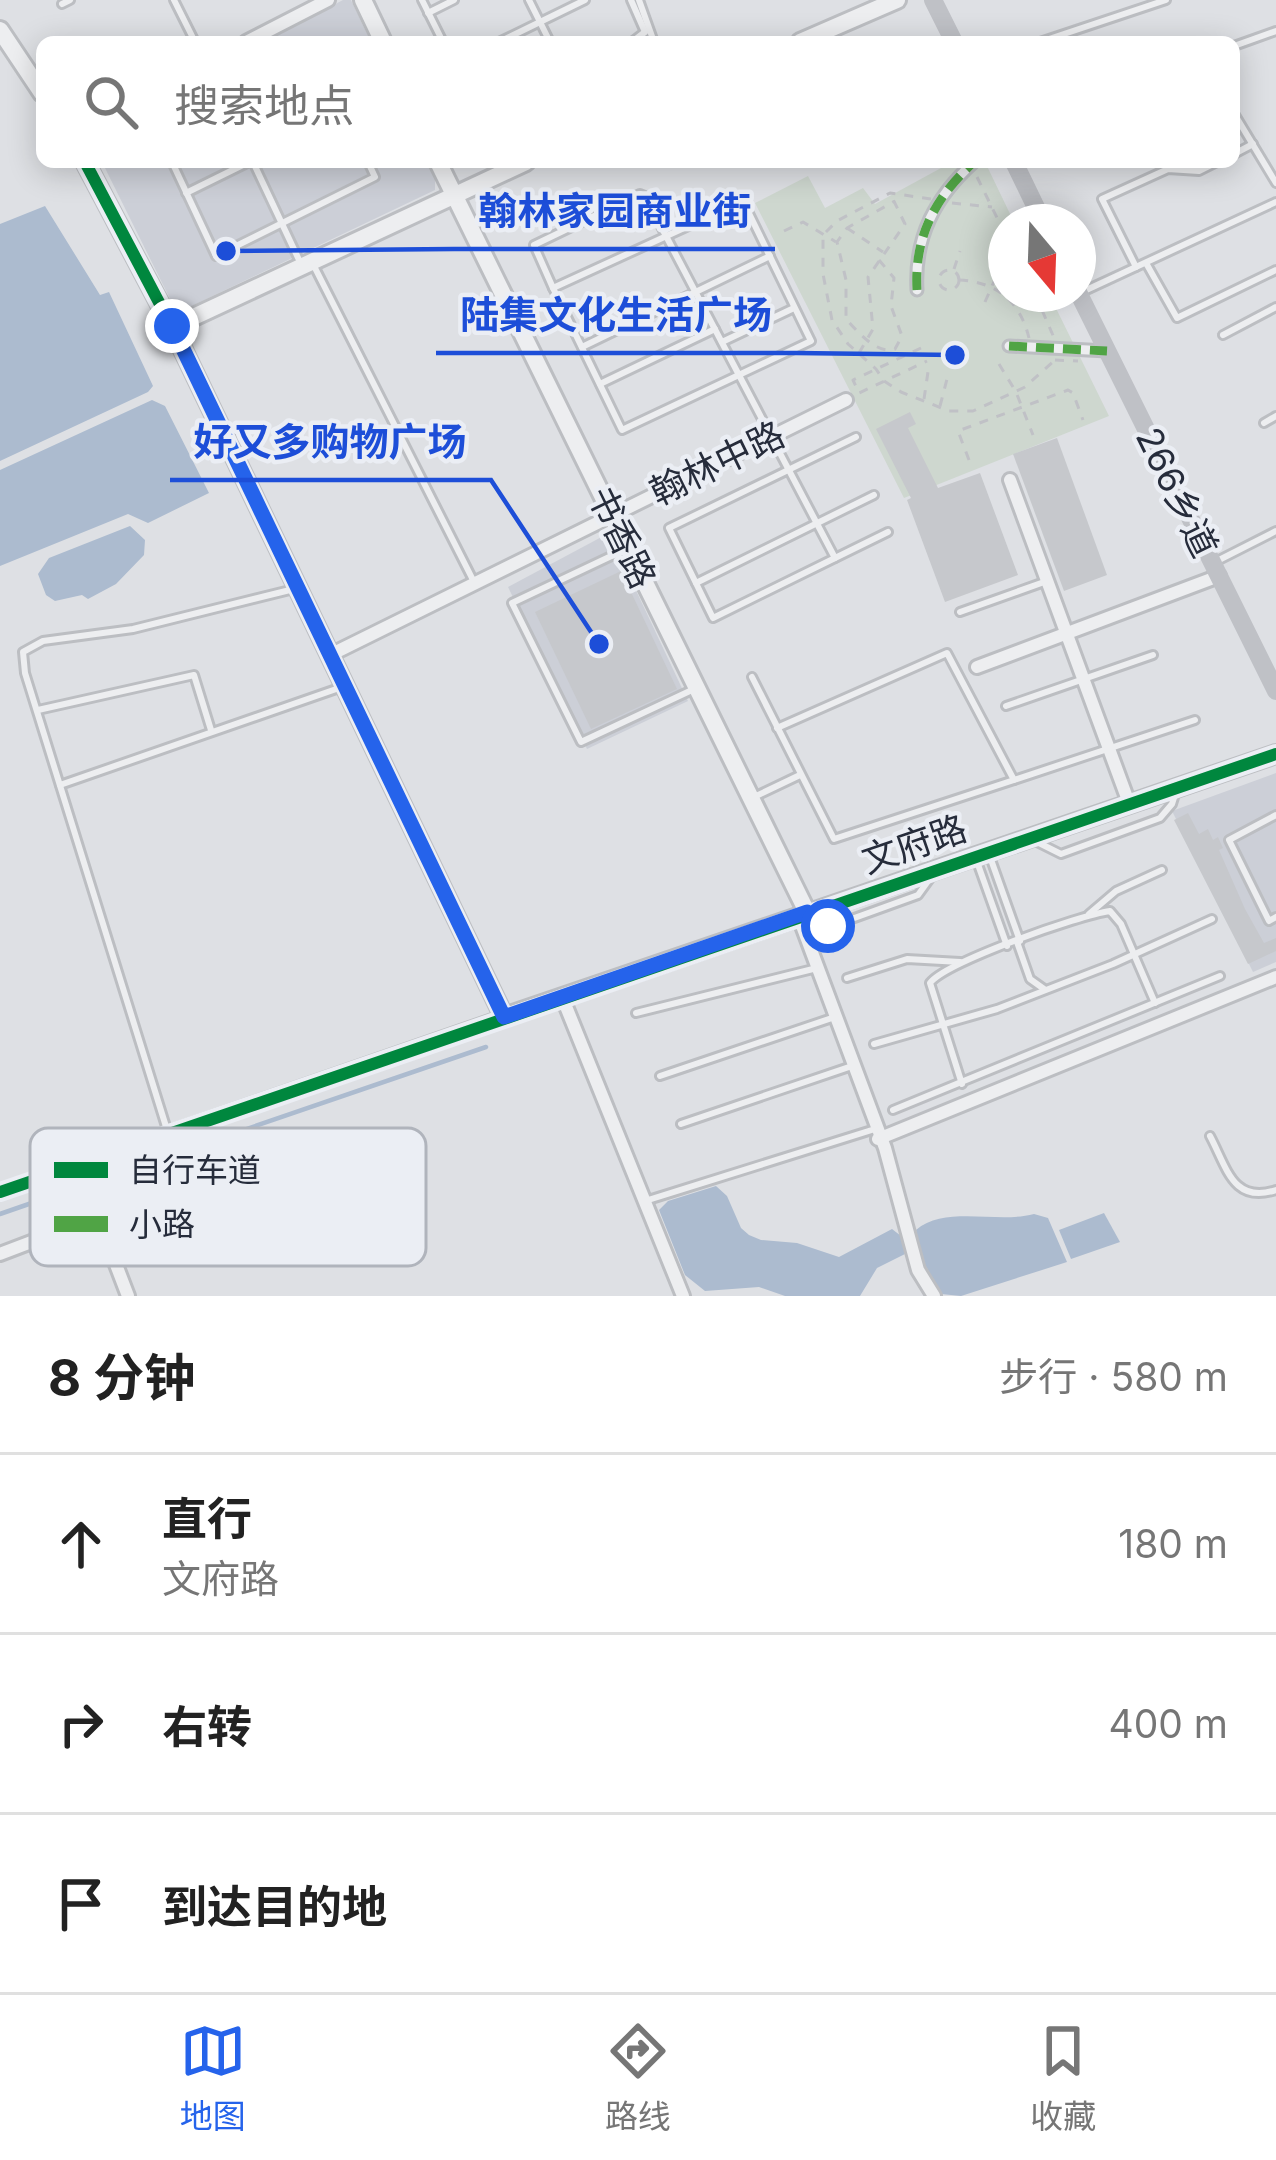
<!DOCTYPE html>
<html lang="zh">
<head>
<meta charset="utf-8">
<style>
  :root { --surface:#fff; --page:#f2f2f2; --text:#222; --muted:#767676; --line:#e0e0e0; --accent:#2563eb }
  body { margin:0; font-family:Inter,"Noto Sans SC",sans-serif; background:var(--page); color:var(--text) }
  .compass { position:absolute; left:988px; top:204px; width:108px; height:108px; border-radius:50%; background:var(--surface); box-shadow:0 6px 30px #0003; rotate:161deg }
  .stop { position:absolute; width:36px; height:36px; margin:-27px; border:9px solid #2563eb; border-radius:50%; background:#fff }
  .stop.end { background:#2563eb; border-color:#fff; box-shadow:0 3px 12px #0008 }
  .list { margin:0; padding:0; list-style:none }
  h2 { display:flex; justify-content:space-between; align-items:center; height:156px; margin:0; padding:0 48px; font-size:51px }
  h2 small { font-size:39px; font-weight:400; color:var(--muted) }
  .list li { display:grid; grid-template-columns:78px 1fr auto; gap:36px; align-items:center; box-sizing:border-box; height:180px; padding:0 48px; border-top:3px solid var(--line) }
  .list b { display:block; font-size:45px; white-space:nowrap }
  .list p { margin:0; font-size:39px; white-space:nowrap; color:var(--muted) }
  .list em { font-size:39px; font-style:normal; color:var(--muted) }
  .icon { flex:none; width:66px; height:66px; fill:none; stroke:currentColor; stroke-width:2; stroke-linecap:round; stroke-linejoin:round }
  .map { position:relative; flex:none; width:1276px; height:1296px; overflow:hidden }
  .search { position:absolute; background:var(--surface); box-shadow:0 6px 30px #0003; left:36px; right:36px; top:36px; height:132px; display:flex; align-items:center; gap:30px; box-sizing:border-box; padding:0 42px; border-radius:18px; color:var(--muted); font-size:45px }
  .sheet { height:696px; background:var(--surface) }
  nav { display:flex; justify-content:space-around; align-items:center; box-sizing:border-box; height:168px; border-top:3px solid var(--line); background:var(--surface); font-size:33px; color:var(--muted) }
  nav a { display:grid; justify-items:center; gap:6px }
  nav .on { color:var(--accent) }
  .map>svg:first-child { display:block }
</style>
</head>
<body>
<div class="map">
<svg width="1276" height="1296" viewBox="0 0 1276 1296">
  <rect width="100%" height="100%" fill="#dee0e4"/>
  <!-- built -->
  <g fill="#cccfd7">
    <polygon points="343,0 351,0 371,42 263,42"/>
    <polygon points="102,162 428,162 435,177 435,190 177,313"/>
    <polygon points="609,533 688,701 587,749 508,587"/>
    <polygon points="1276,773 1276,962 1253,972 1172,811"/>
  </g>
  <!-- green -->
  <polygon fill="#ced7cf" points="952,162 985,162 1014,222 1006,222 1006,294 1049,294 1109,416 904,498 755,203 808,176 825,208 863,188 875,204"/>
  <!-- water -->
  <g fill="#acbbcf">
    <polygon points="45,206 100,295 109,292 153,386 148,392 0,461 0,224"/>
    <polygon points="152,400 165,406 209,493 148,523 128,514 0,566 0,470"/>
    <polygon points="130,526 145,540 144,555 116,584 88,599 82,595 55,601 46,595 38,574 49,558"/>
    <polygon points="716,1186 727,1196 741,1228 749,1235 761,1240 797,1243 839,1257 892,1229 901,1236 905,1254 877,1268 860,1296 785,1296 759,1287 705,1291 685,1275 659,1210 668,1201"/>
    <polygon points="1104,1213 1120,1242 1071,1259 1059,1230"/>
    <path d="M1034,1214L1048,1218L1067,1262L961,1296L941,1294L923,1261L916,1230C945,1205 998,1224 1034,1214Z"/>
  </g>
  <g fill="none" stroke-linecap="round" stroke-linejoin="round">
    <!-- stream -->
    <g stroke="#acbbcf" stroke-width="4.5">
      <polyline points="89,1183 486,1047"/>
      <polyline points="0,1214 75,1188"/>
    </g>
  </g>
  <!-- building -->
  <g fill="#c6c8cc">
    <polygon points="910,412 916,424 908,428 938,488 980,473 1018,575 945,602 907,500 911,498 876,429"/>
    <polygon points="1057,438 1107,575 1064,591 1013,454"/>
    <polygon points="621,571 677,689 591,729 535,612"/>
    <polygon points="1188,813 1199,834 1208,829 1213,840 1218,837 1223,848 1219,850 1245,909 1264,943 1276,938 1276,951 1248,964 1174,820"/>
  </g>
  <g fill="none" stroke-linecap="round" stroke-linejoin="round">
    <defs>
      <g id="service">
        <polyline points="174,0 195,42"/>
        <polyline points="422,0 443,42"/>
        <polyline points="529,0 550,42"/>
        <polyline points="631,0 645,32 632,42"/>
        <polyline points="639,0 654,42"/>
        <polyline points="62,4 70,0"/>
        <polyline points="428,13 454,0"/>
        <polyline points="499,42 585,0"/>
        <polyline points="1040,42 1166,0"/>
        <polyline points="1234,46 1276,31"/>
        <polyline points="1235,115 1276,183"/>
        <polyline points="1234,154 1253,144"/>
        <polyline points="172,162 216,256 375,177 368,162"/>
        <polyline points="253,162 300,262"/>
        <polyline points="186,193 249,162"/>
        <polygon points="743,201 811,341 622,430 553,288"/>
        <polyline points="1146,263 1177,318 1276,270"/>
        <polyline points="314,266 473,580"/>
        <polyline points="1136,267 1102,199 1168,169 1199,171 1217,162"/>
        <polyline points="553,288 534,245 640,194 645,196 835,558"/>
        <polyline points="1082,292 1276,202"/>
        <polyline points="1223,335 1276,307"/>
        <polyline points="722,342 794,308"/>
        <polyline points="582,347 770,256"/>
        <polyline points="600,384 715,329"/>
        <polyline points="1264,423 1276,416"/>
        <polyline points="856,437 669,528 713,618 888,532"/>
        <polyline points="624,550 512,603 581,742 692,690"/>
        <polyline points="1215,562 1276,531"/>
        <polyline points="696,583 874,495"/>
        <polyline points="960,612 1047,581"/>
        <polyline points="752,677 834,839 1014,780"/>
        <polyline points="1006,706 1153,655"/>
        <polyline points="38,710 194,675 211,730"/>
        <polyline points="777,728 947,653 1014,780 1195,720"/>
        <polyline points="60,785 342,687"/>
        <polyline points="754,797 800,775"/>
        <polyline points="1276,815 1229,840 1269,921 1276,917"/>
        <polyline points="1035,841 1061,854 1160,818 1172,804 1176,791"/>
        <polyline points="989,854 1020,941"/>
        <polyline points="976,859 1007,946"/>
        <polyline points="1089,914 1116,891 1162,870"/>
        <polyline points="812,916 828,926 835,925 918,895 931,877"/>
        <polyline points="1017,942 1030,979 1044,989"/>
        <polyline points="847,978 907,959 960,962"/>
        <polyline points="636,1013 817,968"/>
        <polyline points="874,1044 997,1009 1113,964 1212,919"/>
        <polyline points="660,1076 835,1017"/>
        <path d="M962,1084L930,983C946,962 1080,915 1110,911L1121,924L1155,1003"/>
        <polyline points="893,1110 1220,976"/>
        <polyline points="681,1124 852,1066"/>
        <polyline points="168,1133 25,673 23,652 43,641 133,629 294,589"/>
        <path d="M1210,1136C1227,1168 1233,1204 1276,1190"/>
        <polyline points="645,1201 875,1129"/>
      </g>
      <g id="pedestrian">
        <path d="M917,290C914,237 935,197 974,162"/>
        <polyline points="1009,346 1107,351"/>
      </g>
      <g id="minor">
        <polyline points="246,42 328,0"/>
        <polyline points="1010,480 1129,803"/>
        <polyline points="330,655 846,400"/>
        <polyline points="977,667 1219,576"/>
        <polyline points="798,915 885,1148 918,1270 934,1296"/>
        <polyline points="563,999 683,1296"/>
        <polyline points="878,1139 1276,977"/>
        <polyline points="78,1165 128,1296"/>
        <polyline points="0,1192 504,1017"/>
        <polyline points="0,1254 97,1217"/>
      </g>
      <g id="tertiary">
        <polyline points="363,0 383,42"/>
        <polyline points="0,30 42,93"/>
        <polyline points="800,42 897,0"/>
        <polyline points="85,162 172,327 504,1017 1276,754"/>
        <polyline points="438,162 807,912"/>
        <polyline points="172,327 526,162"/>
      </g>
    </defs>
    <!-- service casing -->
    <use href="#service" stroke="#bcbec2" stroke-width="12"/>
    <!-- pedestrian casing -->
    <use href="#pedestrian" stroke="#bcbec2" stroke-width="15"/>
    <!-- minor casing -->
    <use href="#minor" stroke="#bcbec2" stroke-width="18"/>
    <!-- tertiary casing -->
    <use href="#tertiary" stroke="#bcbec2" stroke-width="22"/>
    <!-- path -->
    <g stroke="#c0c1c6" stroke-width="3" stroke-dasharray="9 9" stroke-linecap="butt">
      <polyline points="977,177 1006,236"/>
      <polyline points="931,199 890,193 837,221 823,235 823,274 832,320 848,344 876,369 884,381 901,392 949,411 973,411 1025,387 1054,361"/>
      <polyline points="952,203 992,207"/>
      <polyline points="847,228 883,252"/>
      <polyline points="784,231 803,222 836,242"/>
      <path d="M879,260L894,278L891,306L902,336L895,349C877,355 858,332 846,319V280L837,242L847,228L895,201"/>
      <polyline points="954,269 960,251"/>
      <circle cx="949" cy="280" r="10"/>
      <path d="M959,280C997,282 1020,301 1029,338"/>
      <polyline points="1035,294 1055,340"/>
      <polyline points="985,302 1006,254"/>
      <polyline points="921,348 853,380 859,393 927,361"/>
      <polyline points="859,353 873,329 868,277 905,224 890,193"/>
      <polyline points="1055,360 1078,361"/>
      <polyline points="999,364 1016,392 1033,435"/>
      <polyline points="924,399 929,365"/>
      <polyline points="940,406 947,379"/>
      <polyline points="969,460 958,431 1068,390 1073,393 1083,420"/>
    </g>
    <!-- service -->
    <use href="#service" stroke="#edeef0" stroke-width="6"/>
    <!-- pedestrian -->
    <use href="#pedestrian" stroke="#edeef0" stroke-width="9"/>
    <!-- minor -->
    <use href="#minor" stroke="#edeef0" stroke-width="12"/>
    <!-- tertiary -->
    <use href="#tertiary" stroke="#edeef0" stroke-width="16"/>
    <!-- secondary -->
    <g stroke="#bfc1c6" stroke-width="18">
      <polyline points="933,0 954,42"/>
      <polyline points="1014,162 1043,222"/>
      <polyline points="1078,292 1276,691"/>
    </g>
    <!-- quiet -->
    <g stroke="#50a445" stroke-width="9" stroke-dasharray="18 9" stroke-linecap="butt">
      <path d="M917,290C914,237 935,197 974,162"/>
      <polyline points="1009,346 1107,351"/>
    </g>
    <defs>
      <g id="cycleway">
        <polyline points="85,162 172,327 504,1017"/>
        <polyline points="0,1192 1276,754"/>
      </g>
    </defs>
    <!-- cycleway casing -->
    <use href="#cycleway" stroke="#ebeef4" stroke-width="20"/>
    <!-- cycleway -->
    <use href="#cycleway" stroke="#00873e" stroke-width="12"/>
  </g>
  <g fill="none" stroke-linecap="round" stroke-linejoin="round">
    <!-- route -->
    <polyline stroke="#2563eb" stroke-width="15" points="172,326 504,1017 807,912 828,926"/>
  </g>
  <g text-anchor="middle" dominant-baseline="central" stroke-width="9" stroke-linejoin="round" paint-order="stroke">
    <!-- street labels -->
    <g font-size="36" fill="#262c3b" stroke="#ebeef4">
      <text transform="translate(717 463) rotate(-26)">翰林中路</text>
      <text transform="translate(1177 492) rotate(64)">266乡道</text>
      <text transform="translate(622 537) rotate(64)">书香路</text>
      <text transform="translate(914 844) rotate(-19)">文府路</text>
    </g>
  </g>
  <!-- legend -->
  <rect x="30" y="1128" width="396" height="138" rx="18" fill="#ebeef4" stroke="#b0b4bc" stroke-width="3"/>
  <rect x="54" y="1162" width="54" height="16" fill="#00873e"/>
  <rect x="54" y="1216" width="54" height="16" fill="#50a445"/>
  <g font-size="33" fill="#262c3b">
    <text x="129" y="1182">自行车道</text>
    <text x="129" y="1236">小路</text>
  </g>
  <!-- callouts -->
  <path fill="none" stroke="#1d4ed8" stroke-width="4.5" d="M226 251L454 249H775M955 355L796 353H436M599 644L491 480H170"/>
  <g fill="#1d4ed8" stroke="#ebeef4" stroke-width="4.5">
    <circle cx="226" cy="251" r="12"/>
    <circle cx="955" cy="355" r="12"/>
    <circle cx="599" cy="644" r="12"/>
  </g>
  <g font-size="39" text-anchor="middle" font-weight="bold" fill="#1d4ed8" stroke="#ebeef4" stroke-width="9" stroke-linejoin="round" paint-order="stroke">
    <text x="615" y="225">翰林家园商业街</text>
    <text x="616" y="329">陆集文化生活广场</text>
    <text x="330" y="456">好又多购物广场</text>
  </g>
</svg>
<svg class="compass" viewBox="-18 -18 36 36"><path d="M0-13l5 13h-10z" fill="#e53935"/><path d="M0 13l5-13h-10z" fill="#767676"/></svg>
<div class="stop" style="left:828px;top:926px"></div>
<div class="stop end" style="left:172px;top:326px"></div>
<div class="search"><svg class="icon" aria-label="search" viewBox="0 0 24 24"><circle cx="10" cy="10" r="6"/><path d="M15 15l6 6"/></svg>搜索地点</div>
</div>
<section class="sheet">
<h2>8 分钟<small>步行 · 580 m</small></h2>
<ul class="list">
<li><svg class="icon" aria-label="ahead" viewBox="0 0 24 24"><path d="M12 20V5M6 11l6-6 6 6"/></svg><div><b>直行</b><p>文府路</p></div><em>180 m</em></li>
<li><svg class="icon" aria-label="right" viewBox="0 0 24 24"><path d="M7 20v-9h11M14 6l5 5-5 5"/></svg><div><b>右转</b></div><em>400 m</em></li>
<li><svg class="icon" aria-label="arrive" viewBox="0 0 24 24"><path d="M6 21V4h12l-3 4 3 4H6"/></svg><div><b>到达目的地</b></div></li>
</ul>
</section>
<nav>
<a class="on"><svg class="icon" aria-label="map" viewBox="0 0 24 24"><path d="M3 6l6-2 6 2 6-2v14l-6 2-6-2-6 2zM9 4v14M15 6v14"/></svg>地图</a>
<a><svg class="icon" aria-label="directions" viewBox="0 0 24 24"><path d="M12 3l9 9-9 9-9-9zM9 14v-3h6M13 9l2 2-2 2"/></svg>路线</a>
<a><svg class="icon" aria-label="saved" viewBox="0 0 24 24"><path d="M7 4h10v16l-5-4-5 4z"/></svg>收藏</a>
</nav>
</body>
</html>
